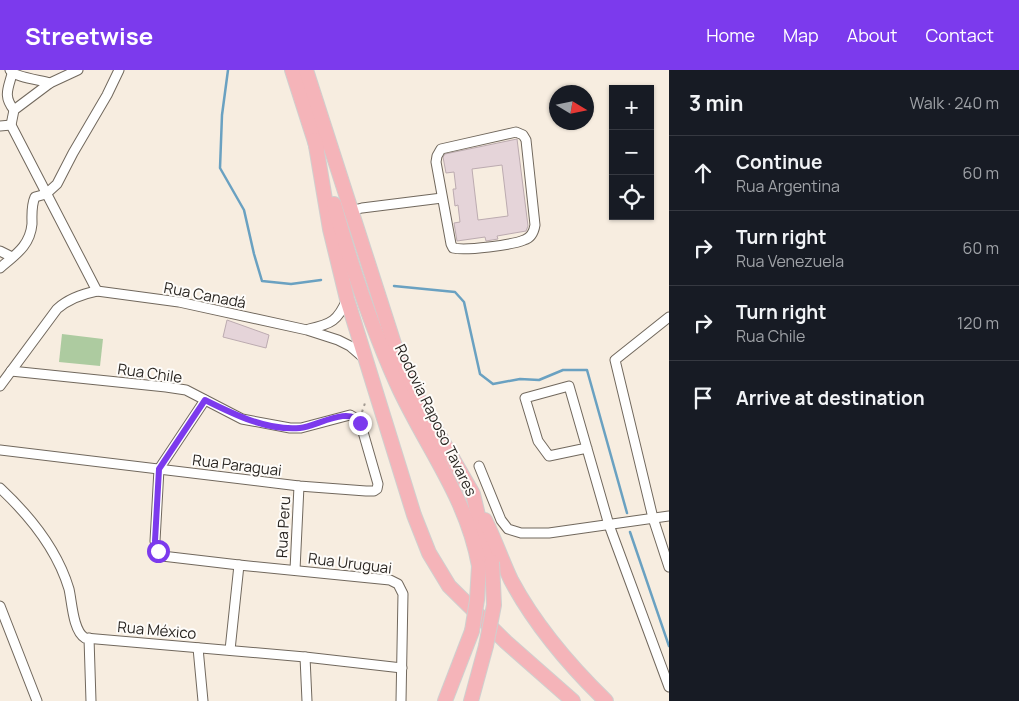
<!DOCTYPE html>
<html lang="en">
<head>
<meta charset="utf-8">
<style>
  :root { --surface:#171b24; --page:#242831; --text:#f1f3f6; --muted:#9ea1a6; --line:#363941; --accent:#7c3aed }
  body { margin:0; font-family:Manrope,sans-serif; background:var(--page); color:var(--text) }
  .controls { position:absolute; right:15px; top:15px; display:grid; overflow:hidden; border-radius:0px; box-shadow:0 1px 4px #0004 }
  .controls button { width:45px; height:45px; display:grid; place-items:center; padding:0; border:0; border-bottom:1px solid var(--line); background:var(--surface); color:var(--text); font:25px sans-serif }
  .compass { position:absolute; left:549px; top:15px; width:45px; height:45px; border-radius:50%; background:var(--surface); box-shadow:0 1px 4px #0004; rotate:100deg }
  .stop { position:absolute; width:15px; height:15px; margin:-11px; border:4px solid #7c3aed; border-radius:50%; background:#fff }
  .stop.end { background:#7c3aed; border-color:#fff; box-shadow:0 1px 5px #0008 }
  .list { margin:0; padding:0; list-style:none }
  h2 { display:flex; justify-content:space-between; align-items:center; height:65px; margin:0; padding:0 20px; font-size:21px }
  h2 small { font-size:16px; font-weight:400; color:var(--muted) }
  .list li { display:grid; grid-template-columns:32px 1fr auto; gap:15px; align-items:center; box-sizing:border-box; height:75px; padding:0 20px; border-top:1px solid var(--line) }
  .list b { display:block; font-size:19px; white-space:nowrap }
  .list p { margin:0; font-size:16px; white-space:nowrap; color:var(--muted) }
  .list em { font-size:16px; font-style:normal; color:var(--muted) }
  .icon { flex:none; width:28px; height:28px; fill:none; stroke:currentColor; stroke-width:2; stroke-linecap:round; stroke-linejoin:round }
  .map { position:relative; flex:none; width:669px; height:631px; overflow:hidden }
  header { display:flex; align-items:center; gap:30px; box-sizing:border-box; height:70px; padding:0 25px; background:var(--accent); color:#fff }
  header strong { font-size:24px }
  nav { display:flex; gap:28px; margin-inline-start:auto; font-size:18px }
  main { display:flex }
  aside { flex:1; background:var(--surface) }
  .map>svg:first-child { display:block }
</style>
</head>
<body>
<header>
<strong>Streetwise</strong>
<nav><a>Home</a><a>Map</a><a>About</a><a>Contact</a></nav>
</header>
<main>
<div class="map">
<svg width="669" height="631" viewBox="0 0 669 631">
  <rect width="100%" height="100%" fill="#f7ede0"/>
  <!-- green -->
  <polygon fill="#adcba0" points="62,264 103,269 100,296 59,292"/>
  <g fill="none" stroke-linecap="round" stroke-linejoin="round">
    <!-- stream -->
    <g stroke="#6aa1c1" stroke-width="2.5">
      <polyline points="228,0 222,45 220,98 244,140 254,184 262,211 291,214 321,210"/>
      <polyline points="394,216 455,222 464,232 480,304 493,314 520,309 539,310 563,300 587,300 627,443"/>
      <polyline points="630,462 669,576"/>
    </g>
  </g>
  <!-- building -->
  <g fill="#e5d4d9" stroke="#bcabb0" fill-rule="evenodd">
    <path d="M517,69L528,156L526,161L497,166L498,169L486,171L485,167L457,171L454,153L460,152L458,135L455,136L453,119H456L454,102L446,103L443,87L445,84ZM502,95L508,146L478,150L472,99Z"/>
    <polygon points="227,250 269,265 266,278 223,267"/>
  </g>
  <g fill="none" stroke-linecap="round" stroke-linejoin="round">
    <defs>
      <g id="minor">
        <path d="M10,0C14,7 40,10 50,13"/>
        <polyline points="78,0 50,13 14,40 11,55 97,221"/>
        <path d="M12,4C8,19 3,26 14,40"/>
        <polyline points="0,56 11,55"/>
        <path d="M516,62L523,65L526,70L535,155C534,161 531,168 524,170C512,175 466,181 453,178L451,174L436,92L437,86L441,79Z"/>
        <polyline points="350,141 362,138 442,128"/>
        <polyline points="0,181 12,187"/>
        <path d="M0,198C15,185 30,176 32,154C32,144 31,136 35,127L46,124L57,114L73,83L107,25L119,0"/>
        <polyline points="669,247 615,290 653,448 669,497"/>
        <path d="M309,259C331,254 338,251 347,229"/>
        <path d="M0,316L57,239C68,229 82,224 97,221L179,232L307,260L338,270L350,276L365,289"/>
        <polyline points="587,378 549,386 538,371 525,328 569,316 609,455 669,617"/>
        <polyline points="0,380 299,416 366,421 374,421 377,419 378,414 361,355 357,349 350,345 301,358 290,358 242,349 186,320 166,317 11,301"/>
        <polyline points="479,396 501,450 508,459 521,463 549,463 669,446"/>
        <polyline points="159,399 155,471 156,476 162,486 239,495 390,510 398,514 403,524 401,631"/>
        <polyline points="159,399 205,330"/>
        <path d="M0,418C30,446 57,479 69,519C72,532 73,561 85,568L305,587L402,598"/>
        <polyline points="295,500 299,416"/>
        <polyline points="0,536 37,631"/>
        <polyline points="89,568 91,631"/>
        <polyline points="198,578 203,631"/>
        <polyline points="230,580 239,495"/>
        <polyline points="305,587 307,631"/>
      </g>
      <g id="highway">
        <polyline points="292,0 317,78"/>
        <polyline points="306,0 397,283 420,332 473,424 486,479 492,492"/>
        <polyline points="315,70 330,159 347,229 414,445 429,483 449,516 506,572 573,631"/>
        <path d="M334,134C351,195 371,256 397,314C425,376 467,427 479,496"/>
        <path d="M485,450C495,470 502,491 511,510C535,555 570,596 606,631"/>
        <polyline points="445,631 472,561"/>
        <polyline points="471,631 486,576"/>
      </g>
    </defs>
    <!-- minor casing -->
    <use href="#minor" stroke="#71685d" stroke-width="11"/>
    <!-- highway casing -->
    <use href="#highway" stroke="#d0cfce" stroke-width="16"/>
    <!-- path -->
    <polyline stroke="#a39b92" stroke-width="2" stroke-dasharray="2.5 4" stroke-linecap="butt" points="362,342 366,330"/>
    <!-- minor -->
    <use href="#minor" stroke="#fff" stroke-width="9"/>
    <!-- highway -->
    <use href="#highway" stroke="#f5b4b9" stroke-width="14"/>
    <defs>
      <g id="highway-bridge">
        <polyline points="472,561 477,530 479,496"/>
        <polyline points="486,576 494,535 492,492"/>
      </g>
    </defs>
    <!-- highway-bridge casing -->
    <use href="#highway-bridge" stroke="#d0cfce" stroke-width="16" stroke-linecap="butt"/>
    <!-- highway-bridge -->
    <use href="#highway-bridge" stroke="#f5b4b9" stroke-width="14"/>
  </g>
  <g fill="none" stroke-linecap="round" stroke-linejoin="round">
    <!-- route -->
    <path stroke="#7c3aed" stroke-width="6" d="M158,481L155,471L159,399L205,330C233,344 267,361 300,358C316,357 349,335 360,353"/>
  </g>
  <g text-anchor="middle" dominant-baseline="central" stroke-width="4" stroke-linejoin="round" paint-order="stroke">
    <!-- street labels -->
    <g font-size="15" fill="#2a2622" stroke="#fefcf9">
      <text transform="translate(205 225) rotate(11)">Rua Canadá</text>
      <text transform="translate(150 303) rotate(8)">Rua Chile</text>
      <text transform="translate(436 350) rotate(64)">Rodovia Raposo Tavares</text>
      <text transform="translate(237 395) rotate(7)">Rua Paraguai</text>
      <text transform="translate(283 457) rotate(-87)">Rua Peru</text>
      <text transform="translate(350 493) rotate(7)">Rua Uruguai</text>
      <text transform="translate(157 560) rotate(5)">Rua México</text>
    </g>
  </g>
</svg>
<div class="controls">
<button>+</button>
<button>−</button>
<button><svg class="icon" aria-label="locate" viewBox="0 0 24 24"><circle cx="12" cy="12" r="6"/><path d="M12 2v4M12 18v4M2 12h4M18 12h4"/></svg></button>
</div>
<svg class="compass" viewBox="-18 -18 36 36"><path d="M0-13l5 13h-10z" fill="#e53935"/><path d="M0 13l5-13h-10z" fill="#9ea1a6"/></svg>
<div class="stop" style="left:158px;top:481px"></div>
<div class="stop end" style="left:360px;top:353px"></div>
</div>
<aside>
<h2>3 min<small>Walk · 240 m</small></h2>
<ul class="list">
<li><svg class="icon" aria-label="ahead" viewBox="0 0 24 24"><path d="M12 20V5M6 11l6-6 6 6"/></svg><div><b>Continue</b><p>Rua Argentina</p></div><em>60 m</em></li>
<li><svg class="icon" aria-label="right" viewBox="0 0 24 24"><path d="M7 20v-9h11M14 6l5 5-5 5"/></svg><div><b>Turn right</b><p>Rua Venezuela</p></div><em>60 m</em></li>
<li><svg class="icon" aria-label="right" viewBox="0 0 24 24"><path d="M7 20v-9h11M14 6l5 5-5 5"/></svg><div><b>Turn right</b><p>Rua Chile</p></div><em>120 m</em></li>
<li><svg class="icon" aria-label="arrive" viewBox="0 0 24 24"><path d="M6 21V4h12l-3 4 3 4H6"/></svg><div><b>Arrive at destination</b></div></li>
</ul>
</aside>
</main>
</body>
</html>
